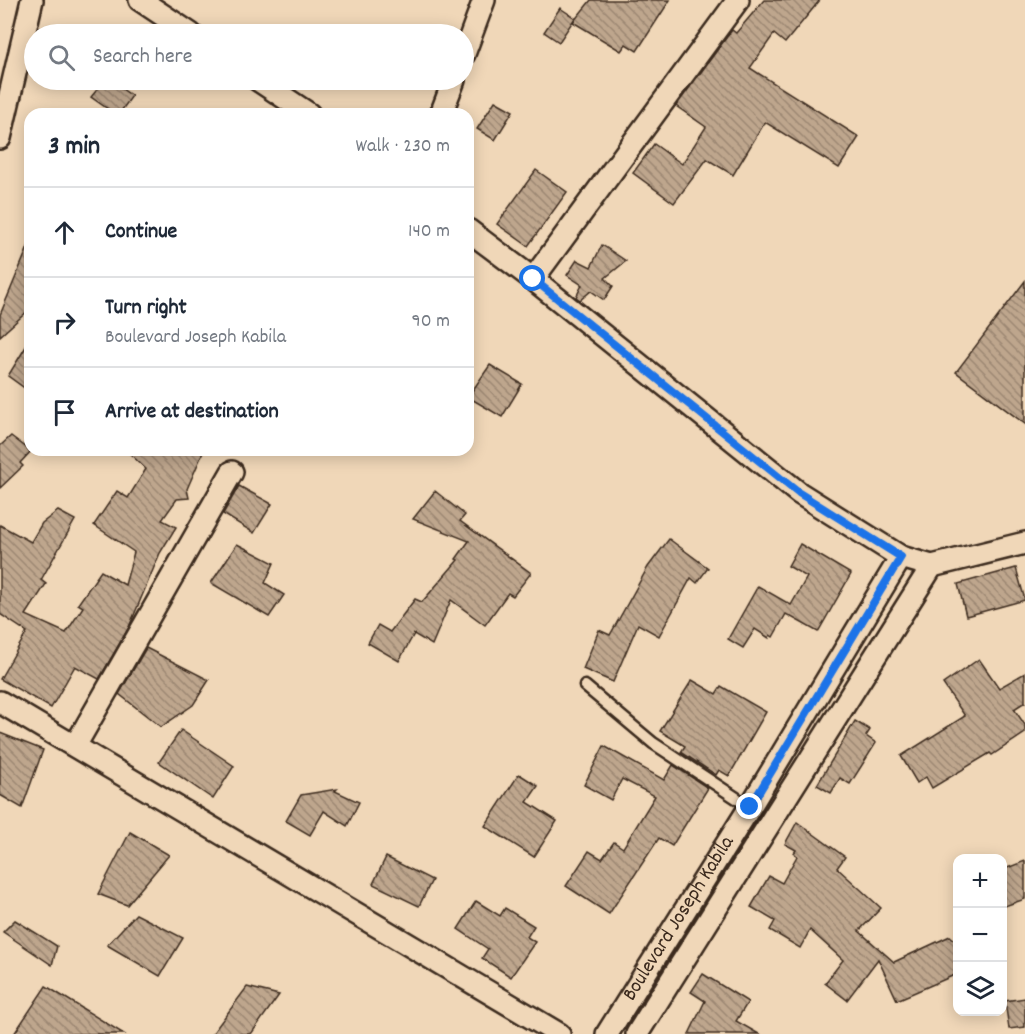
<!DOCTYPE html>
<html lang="en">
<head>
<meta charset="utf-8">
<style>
  :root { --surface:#fff; --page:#f6f6f7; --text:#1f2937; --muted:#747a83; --line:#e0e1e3 }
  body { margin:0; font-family:Dekko,sans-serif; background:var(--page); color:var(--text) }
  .controls { position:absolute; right:18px; bottom:18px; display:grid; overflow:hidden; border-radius:12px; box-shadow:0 3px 15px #0003 }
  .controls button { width:54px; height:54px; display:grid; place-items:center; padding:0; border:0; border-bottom:2px solid var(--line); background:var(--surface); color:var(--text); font:30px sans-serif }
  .stop { position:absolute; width:18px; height:18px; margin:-14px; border:4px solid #1a73e8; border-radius:50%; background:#fff }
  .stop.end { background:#1a73e8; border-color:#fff; box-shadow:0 2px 6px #0008 }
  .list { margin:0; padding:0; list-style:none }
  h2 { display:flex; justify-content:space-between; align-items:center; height:78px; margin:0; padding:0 24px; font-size:26px }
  h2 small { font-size:20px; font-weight:400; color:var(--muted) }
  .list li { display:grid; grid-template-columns:39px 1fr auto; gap:18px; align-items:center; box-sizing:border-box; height:90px; padding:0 24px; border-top:2px solid var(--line) }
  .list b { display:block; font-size:22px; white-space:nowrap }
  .list p { margin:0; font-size:20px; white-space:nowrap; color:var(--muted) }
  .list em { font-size:20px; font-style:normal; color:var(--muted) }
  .icon { flex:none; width:33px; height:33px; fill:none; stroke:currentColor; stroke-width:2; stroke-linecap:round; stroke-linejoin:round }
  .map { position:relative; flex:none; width:1025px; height:1034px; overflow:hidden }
  .search { position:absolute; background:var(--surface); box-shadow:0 3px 15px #0003; left:24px; top:24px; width:450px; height:66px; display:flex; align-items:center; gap:15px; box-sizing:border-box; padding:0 21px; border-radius:33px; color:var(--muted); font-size:22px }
  .panel { position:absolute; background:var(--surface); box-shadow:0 3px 15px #0003; left:24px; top:108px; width:450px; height:348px; border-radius:18px }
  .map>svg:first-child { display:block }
</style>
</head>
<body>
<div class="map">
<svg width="1025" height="1034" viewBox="0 0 1025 1034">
  <defs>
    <pattern id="building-back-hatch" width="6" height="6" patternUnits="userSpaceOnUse" patternTransform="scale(1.5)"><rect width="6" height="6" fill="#bea68d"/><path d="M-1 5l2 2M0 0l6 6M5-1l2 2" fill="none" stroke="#9c8773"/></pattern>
  </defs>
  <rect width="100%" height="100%" fill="#f0d7b8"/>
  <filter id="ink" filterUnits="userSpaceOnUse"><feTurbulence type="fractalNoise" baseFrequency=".0167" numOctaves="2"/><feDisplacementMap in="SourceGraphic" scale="12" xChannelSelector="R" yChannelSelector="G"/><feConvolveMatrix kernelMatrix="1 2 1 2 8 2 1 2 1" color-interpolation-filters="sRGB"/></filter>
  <g filter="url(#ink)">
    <!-- building -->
    <g fill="url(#building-back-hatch)" stroke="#3b2a1e" stroke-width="1.5">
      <polygon points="591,0 670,0 637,51 626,44 621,51 573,22"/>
      <polygon points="764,0 820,0 785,43 774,34 750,68 859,137 839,168 765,122 733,175 707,159 674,203 633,173 654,144 682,164 706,127 676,106 732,30 736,33"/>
      <polygon points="560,8 575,18 559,42 544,32"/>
      <polygon points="105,80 109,80 132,96 119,114 115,114 91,97"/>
      <polygon points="495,101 513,111 495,140 477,129"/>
      <polygon points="536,170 567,192 528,246 497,224"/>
      <polygon points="29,245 30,309 0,336 0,315"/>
      <polygon points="602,245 626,261 605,278 613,286 604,300 591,291 580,300 576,297 582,285 567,275 577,260 591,267"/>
      <polygon points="1025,281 1025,424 956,372"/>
      <polygon points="30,340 30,392 8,376"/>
      <polygon points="490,365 522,384 502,417 468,397"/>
      <polygon points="11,436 31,451 20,463 23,466 0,488 0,446"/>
      <polygon points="126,450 204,450 187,489 189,498 177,499 162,520 176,527 160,553 129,627 99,679 75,666 51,708 0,679 27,632 0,614 0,525 31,542 42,523 58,511 75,520 41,580 46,584 26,615 66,633 83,607 78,604 101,571 125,585 134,552 94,525 117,491 128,498 146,469"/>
      <polygon points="239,486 272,504 254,533 223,514"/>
      <polygon points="435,491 465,515 460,521 531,573 513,596 508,593 485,625 451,600 432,645 414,634 399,661 368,643 378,625 390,632 415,599 422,602 458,560 456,559 469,541 413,519"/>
      <polygon points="669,539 708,568 697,583 691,578 659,636 638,624 613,682 583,669 599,630 610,635 648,567"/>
      <polygon points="237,544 274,563 265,583 284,595 269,617 211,583"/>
      <polygon points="800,544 851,574 818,632 786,614 773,637 770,635 769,638 755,629 743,648 728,639 758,586 791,605 807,577 788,566"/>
      <polygon points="1016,568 1025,600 966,616 958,584"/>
      <polygon points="146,648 209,680 193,705 161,727 119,694"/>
      <polygon points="979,659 999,688 1025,673 1025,702 1014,709 1025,725 1025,733 992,755 990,753 932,788 926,777 917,783 901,756 965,716 943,684"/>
      <polygon points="692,680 716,694 721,686 766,712 729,776 719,770 716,775 681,752 685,746 660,731"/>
      <polygon points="855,721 870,730 866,736 876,743 850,784 840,778 831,793 817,785"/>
      <polygon points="181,730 234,766 213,799 159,762"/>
      <polygon points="0,733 43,750 22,808 0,795"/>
      <polygon points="604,746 664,780 673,765 708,788 672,846 659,838 609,914 566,886 589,851 602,859 614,842 623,848 655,796 622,779 611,800 584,785"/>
      <polygon points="519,774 538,786 527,802 557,821 534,857 485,826"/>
      <polygon points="337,789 335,791 359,802 347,826 324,811 310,835 286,821 301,795"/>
      <polygon points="797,822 845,857 837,868 881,908 859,931 894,962 950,936 957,942 957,974 897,1000 878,959 847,1000 825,983 843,960 810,930 800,948 770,930 775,921 751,907 769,876 782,883 797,856 794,853 796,850 785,844"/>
      <polygon points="130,832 169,855 127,905 98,894"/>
      <polygon points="386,857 432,880 419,906 373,884"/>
      <polygon points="1025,861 1025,899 1002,907 1002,870"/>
      <polygon points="476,901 500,916 505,908 534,926 527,937 535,942 511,977 482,958 488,949 458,929"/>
      <polygon points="136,914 183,938 160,976 107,945"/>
      <polygon points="15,920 57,946 52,965 3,932"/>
      <polygon points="703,974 748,1002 736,1021 759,1034 689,1034 705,1001 691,992"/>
      <polygon points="46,986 124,1034 14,1034"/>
      <polygon points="247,987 279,995 251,1034 212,1034"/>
      <polygon points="1025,998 1025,1027 1009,1029 1005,1001"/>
    </g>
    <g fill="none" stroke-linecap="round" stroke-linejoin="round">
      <defs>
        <polyline id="service" points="585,686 653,743 750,807"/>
        <g id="minor">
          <polyline points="140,0 191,34"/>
          <polyline points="464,54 484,0"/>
          <polyline points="258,80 309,114"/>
          <polyline points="441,114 454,80"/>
          <polyline points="0,138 32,0"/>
          <polyline points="468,230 533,279 799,493 901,557 932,566 1025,543"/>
          <polyline points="533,279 738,0"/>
          <polyline points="0,702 559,1034"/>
          <polyline points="75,746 232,472"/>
          <path id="s1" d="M607,1034L750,807L901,557"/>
          <polyline points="637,1034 932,566"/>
        </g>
      </defs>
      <!-- service casing -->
      <use href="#service" stroke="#3b2a1e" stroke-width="15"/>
      <!-- minor casing -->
      <use href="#minor" stroke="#3b2a1e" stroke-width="26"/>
      <!-- service -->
      <use href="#service" stroke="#f0d7b8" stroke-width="10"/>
      <!-- minor -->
      <use href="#minor" stroke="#f0d7b8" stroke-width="21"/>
    </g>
  </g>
  <g fill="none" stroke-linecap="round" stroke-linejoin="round" filter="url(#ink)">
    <!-- route -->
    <polyline stroke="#1a73e8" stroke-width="8" points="533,279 799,493 901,557 750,807"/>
  </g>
  <g text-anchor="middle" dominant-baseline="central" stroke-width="4.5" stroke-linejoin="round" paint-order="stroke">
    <!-- street labels -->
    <g font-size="21" fill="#3b2a1e" stroke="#f0d7b8">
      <text stroke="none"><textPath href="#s1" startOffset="136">Boulevard Joseph Kabila</textPath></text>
    </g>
  </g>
</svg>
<div class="controls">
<button>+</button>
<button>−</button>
<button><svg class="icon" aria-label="layers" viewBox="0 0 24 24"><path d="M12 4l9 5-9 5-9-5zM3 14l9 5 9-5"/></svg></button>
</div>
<div class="stop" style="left:533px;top:279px"></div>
<div class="stop end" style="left:750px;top:807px"></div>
<div class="search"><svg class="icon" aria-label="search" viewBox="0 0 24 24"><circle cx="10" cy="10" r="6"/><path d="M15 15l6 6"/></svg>Search here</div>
<section class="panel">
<h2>3 min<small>Walk · 230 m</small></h2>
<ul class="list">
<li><svg class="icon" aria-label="ahead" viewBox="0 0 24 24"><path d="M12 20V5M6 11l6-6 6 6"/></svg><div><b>Continue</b></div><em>140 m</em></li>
<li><svg class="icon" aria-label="right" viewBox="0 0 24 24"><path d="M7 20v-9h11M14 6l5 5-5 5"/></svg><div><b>Turn right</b><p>Boulevard Joseph Kabila</p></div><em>90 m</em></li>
<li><svg class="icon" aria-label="arrive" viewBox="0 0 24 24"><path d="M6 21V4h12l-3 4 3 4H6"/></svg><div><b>Arrive at destination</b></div></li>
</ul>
</section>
</div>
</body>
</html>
